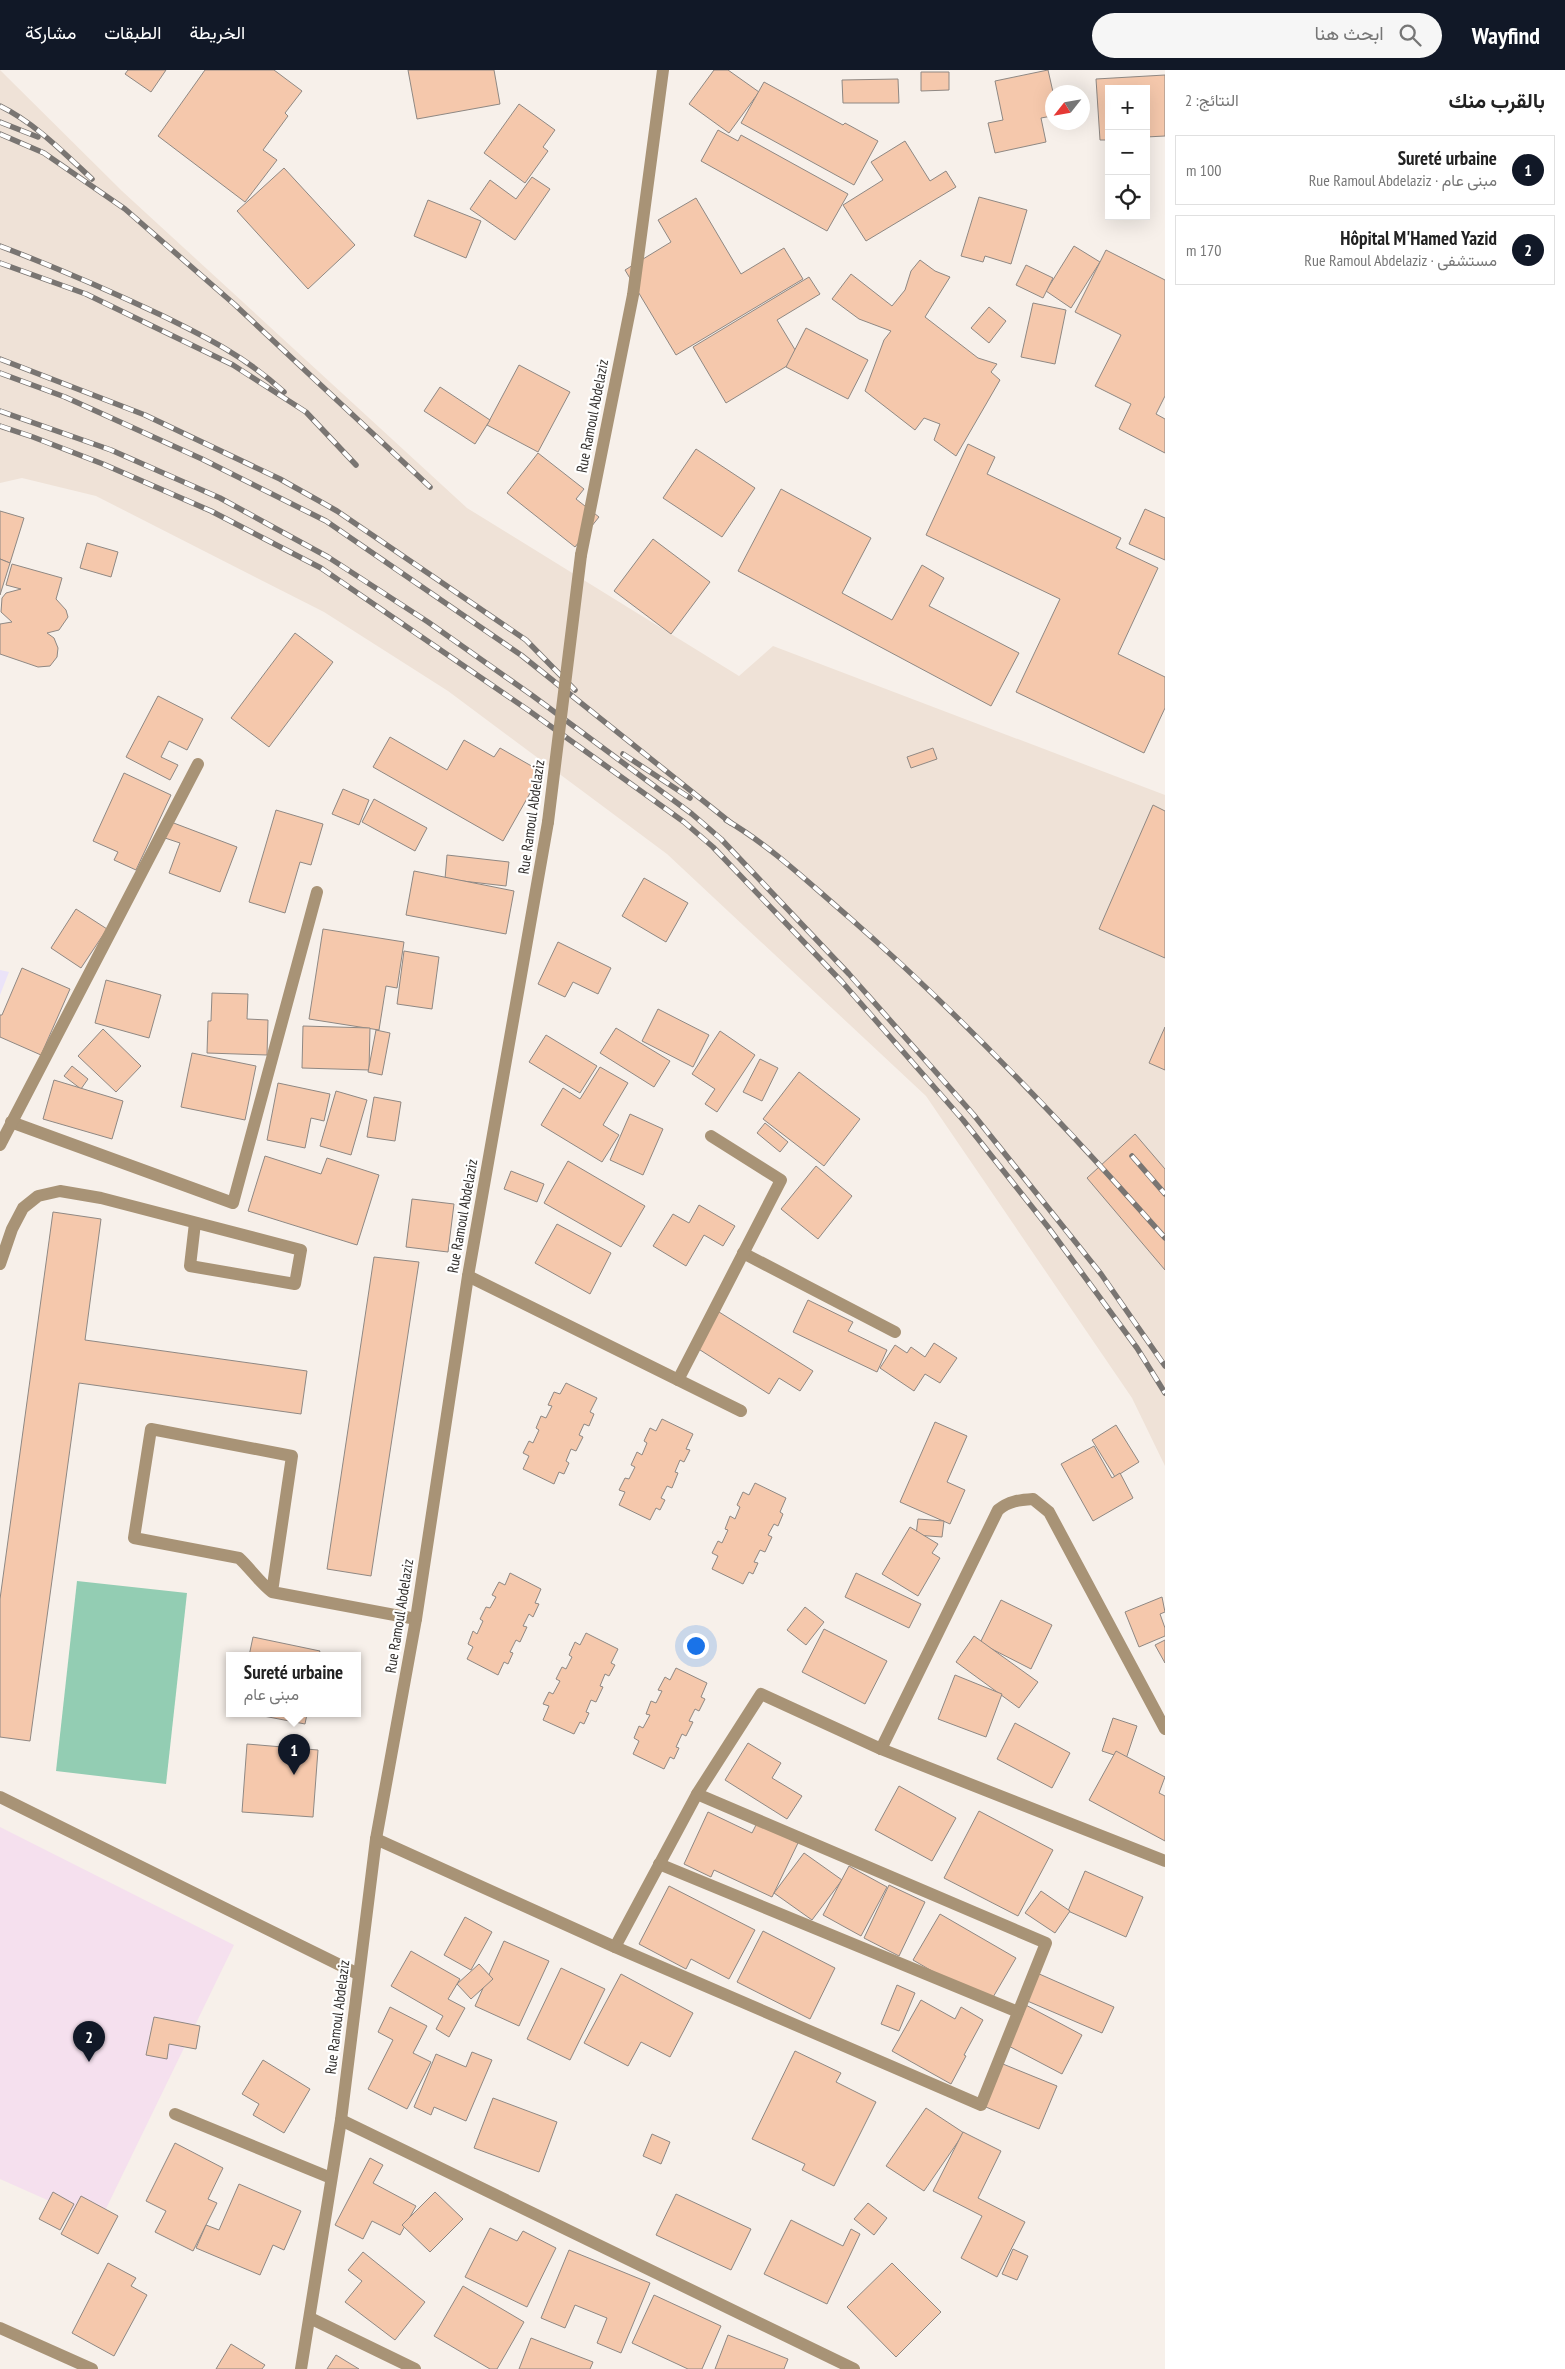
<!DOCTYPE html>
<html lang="ar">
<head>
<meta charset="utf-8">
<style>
  :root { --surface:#fff; --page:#f6f6f6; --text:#222; --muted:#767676; --line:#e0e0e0; --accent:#111827 }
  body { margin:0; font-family:"PT Sans Narrow",Vazirmatn,sans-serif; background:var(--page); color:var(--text); direction:rtl }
  .controls { position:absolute; right:15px; top:15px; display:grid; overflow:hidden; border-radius:0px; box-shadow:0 5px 20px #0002 }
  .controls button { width:45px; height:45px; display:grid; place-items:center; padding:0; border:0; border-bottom:1px solid var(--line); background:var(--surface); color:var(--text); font:25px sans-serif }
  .compass { position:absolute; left:1045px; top:15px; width:45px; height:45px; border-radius:50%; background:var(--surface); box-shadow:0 5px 20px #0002; rotate:239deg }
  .you { position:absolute; left:695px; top:1575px; width:18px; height:18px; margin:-12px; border:4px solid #fff; border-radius:50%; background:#1a73e8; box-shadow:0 0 0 8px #1a73e833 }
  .badge { display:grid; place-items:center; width:32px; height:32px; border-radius:50%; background:var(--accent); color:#fff; font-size:16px; font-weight:700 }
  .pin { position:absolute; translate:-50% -41px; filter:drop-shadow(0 1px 2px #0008) }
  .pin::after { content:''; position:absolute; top:26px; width:18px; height:15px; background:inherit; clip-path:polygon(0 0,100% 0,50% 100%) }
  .popup { position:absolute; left:226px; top:1582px; width:135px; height:65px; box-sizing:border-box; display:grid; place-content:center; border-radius:0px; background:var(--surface); filter:drop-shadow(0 1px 4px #0005); font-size:16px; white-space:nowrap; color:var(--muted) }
  .popup b { font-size:19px; color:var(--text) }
  .popup::after { content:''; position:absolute; left:50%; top:100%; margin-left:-10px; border:10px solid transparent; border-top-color:var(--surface) }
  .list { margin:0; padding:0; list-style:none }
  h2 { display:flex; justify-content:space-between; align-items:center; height:65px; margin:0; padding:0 20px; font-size:21px }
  h2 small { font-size:16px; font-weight:400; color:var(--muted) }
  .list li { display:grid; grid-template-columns:32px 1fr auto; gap:15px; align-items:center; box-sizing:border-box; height:70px; margin:0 10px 10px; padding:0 10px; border:1px solid var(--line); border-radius:0px }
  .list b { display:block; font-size:19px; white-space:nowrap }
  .list p { margin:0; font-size:16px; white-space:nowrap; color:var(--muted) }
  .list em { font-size:16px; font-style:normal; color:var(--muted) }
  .icon { flex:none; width:28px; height:28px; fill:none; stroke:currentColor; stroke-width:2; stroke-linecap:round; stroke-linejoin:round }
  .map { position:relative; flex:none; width:1165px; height:2299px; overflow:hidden; direction:ltr }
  header { display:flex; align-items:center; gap:30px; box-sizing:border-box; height:70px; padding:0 25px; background:var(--accent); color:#fff }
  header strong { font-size:24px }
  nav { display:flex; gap:28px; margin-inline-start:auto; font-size:18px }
  .search { width:350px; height:45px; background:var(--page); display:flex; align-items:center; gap:12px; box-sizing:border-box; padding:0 18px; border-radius:28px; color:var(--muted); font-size:19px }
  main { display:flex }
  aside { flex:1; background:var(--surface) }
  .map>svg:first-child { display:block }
</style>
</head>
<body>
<header>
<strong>Wayfind</strong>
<div class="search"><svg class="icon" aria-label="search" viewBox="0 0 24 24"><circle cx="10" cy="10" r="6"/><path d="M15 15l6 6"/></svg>ابحث هنا</div>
<nav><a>الخريطة</a><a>الطبقات</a><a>مشاركة</a></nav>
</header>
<main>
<aside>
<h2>بالقرب منك<small>النتائج: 2</small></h2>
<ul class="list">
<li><span class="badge">1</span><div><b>Sureté urbaine</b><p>مبنى عام · Rue Ramoul Abdelaziz</p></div><em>100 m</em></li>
<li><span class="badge">2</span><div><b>Hôpital M'Hamed Yazid</b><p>مستشفى · Rue Ramoul Abdelaziz</p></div><em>170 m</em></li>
</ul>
</aside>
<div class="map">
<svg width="1165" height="2299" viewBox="0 0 1165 2299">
  <rect width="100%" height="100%" fill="#f7f0ea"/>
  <!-- built -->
  <polygon fill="#efe2d7" points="0,0 122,121 467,438 739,606 773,576 1165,725 1165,1396 1132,1328 926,1026 667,784 448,621 324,542 96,426 22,408 0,413"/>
  <!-- education -->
  <polygon fill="#ebe3f8" points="0,900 9,902 0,925"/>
  <!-- medical -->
  <polygon fill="#f5e0ee" points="0,1757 234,1875 99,2153 0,2109"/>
  <!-- green -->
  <polygon fill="#93cdb3" points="77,1511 187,1523 166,1714 56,1701"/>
  <!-- building -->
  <g fill="#f5c8ac" stroke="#8f8883">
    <polygon points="128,0 166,0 151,22 125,4"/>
    <polygon points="205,0 274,0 302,21 285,43 288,46 263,80 277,90 245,132 158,66"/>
    <polygon points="408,0 494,0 500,34 417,49"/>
    <polygon points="714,0 728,0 759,22 729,63 689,34"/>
    <polygon points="1048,0 1053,22 1052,46 1041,48 1046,72 995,83 988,53 1003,50 995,11"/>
    <polygon points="921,2 949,2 949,20 921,21"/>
    <polygon points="1165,5 1165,66 1146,67 1146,19 1109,19 1109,70 1100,70 1096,9"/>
    <polygon points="898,9 899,33 843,33 842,10"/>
    <polygon points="764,12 843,55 845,53 878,71 854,115 741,53"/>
    <polygon points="519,34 555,60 543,77 548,81 525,113 484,83"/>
    <polygon points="718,60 738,71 741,65 848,124 827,161 701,91"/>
    <polygon points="905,71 930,111 946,101 956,117 866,171 843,135 883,110 871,92"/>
    <polygon points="284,98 355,175 308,219 237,141"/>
    <polygon points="532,107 550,119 515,170 470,139 490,110 516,129"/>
    <polygon points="979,127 1027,140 1011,194 985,186 983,192 961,186"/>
    <polygon points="696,128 741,204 784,178 803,209 676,285 625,200 671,172 658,150"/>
    <polygon points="428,130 481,151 466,188 414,166"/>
    <polygon points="1074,176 1100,192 1071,238 1046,221"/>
    <polygon points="1106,180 1165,210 1165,326 1156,344 1165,349 1165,383 1119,359 1131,334 1095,316 1121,265 1075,242"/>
    <polygon points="920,190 935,201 950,207 925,247 978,288 997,294 991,302 1000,310 956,386 934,370 940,354 924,348 915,360 865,321 884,270 891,261 859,249 832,229 851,204 892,236 905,220 911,201"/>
    <polygon points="1026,195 1053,208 1043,228 1016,215"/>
    <polygon points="809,207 820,224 777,250 800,288 726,333 693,277"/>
    <polygon points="1033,233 1066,240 1055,294 1021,287"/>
    <polygon points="989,237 1006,251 989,273 971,258"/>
    <polygon points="806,258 868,290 848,329 786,297"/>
    <polygon points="519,295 570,322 538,382 487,355"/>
    <polygon points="440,317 490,350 475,374 424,341"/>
    <polygon points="968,374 995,387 987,404 1121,468 1116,478 1158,498 1118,584 1165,607 1165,638 1144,683 1016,622 1060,529 926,465"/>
    <polygon points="696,379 755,418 722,467 663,428"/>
    <polygon points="538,383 584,419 576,429 599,447 575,477 507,423"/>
    <polygon points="781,419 871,468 842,523 892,550 922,495 944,508 929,536 1019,583 991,636 738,501"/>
    <polygon points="1145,439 1165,448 1165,490 1129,474"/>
    <polygon points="0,441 24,448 10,493 0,489"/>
    <polygon points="653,469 710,512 671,564 614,521"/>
    <polygon points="87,473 118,482 111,507 80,498"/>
    <polygon points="0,489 10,493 0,525"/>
    <polygon points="12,494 62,508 56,529 66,540 68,547 59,560 47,563 54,568 58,578 57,587 50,596 38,597 0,584 0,554 12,552 1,542 2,528 6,523 21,519 6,515"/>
    <polygon points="295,563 333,592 269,677 231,648"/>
    <polygon points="158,626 203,649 187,680 169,671 161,687 178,695 170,710 126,687"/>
    <polygon points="390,667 447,700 464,670 494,687 500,678 542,702 503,771 373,697"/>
    <polygon points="933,678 937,689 911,698 907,687"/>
    <polygon points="124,703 171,725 136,800 114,790 118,782 93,771"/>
    <polygon points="343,719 369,730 359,755 332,744"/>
    <polygon points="374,729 427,758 415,781 362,752"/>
    <polygon points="1153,735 1165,741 1165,888 1099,859"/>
    <polygon points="276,740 323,754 311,795 300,792 285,843 249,832"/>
    <polygon points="171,752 237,777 220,822 169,803 180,773 165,768"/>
    <polygon points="447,785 509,792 506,816 445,809"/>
    <polygon points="414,801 514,821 506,864 406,845"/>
    <polygon points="644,808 688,833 666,872 622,846"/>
    <polygon points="76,839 107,859 81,898 51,878"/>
    <polygon points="323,859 404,872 397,918 386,916 379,960 309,949"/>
    <polygon points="558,872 611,898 598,924 573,912 565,927 538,914"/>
    <polygon points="404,881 439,887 432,939 397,934"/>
    <polygon points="22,898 70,919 41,985 0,967 0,945 2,945"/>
    <polygon points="106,910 161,925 149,968 95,953"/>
    <polygon points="212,923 248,924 247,949 268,950 267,985 207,983 208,951 211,951"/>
    <polygon points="658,939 709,965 693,997 642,971"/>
    <polygon points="303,956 370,958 369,1000 302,998"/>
    <polygon points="1165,957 1165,1000 1149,993"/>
    <polygon points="616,958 670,991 654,1017 600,983"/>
    <polygon points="103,959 141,996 116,1022 78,986"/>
    <polygon points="376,960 390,963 382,1005 368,1002"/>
    <polygon points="720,961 755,985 717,1042 705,1034 715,1019 692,1004"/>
    <polygon points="546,965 597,996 580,1023 529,992"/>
    <polygon points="192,983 256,996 245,1050 181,1037"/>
    <polygon points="760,989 778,998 762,1031 743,1022"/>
    <polygon points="72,996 88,1009 81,1019 64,1006"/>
    <polygon points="600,997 628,1013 603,1055 619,1065 602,1092 541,1055 563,1018 580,1029"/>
    <polygon points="799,1002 860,1049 824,1096 763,1049"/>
    <polygon points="54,1010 123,1031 112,1069 43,1049"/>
    <polygon points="278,1013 330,1024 324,1051 311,1048 305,1078 267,1070"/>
    <polygon points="336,1021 367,1030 351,1085 320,1076"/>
    <polygon points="374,1027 401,1032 395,1071 367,1067"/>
    <polygon points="630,1044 663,1059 643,1105 610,1090"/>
    <polygon points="765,1053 788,1072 780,1082 757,1063"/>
    <polygon points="1135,1064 1165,1099 1165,1200 1087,1108"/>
    <polygon points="265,1086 321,1104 327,1088 379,1105 357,1175 248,1141"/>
    <polygon points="568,1091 645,1136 621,1177 544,1133"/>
    <polygon points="816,1096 852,1126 818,1169 781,1139"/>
    <polygon points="511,1101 544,1114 537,1132 504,1119"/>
    <polygon points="412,1129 454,1134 448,1182 406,1177"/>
    <polygon points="699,1135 735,1156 723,1176 704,1165 686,1196 653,1176 673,1144 689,1153"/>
    <polygon points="53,1142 101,1149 85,1270 307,1301 301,1344 79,1313 30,1671 0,1667 0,1529"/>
    <polygon points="557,1154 611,1183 590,1224 535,1193"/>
    <polygon points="374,1187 419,1192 371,1506 327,1499"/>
    <polygon points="808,1230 853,1252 848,1261 887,1280 877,1302 793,1262"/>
    <polygon points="719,1242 813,1301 800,1321 779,1308 769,1324 697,1278"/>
    <polygon points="934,1273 957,1288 940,1313 925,1304 914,1321 880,1298 895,1275 907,1283 911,1277 925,1287"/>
    <polygon points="566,1313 597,1328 590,1342 594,1344 589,1356 584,1354 579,1365 583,1367 576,1381 571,1379 566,1391 569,1393 564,1404 559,1402 554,1414 523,1399 529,1386 523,1383 529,1371 533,1373 539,1360 536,1358 541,1346 546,1348 552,1336 548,1335 554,1322 560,1324"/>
    <polygon points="662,1349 693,1364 686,1379 690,1380 684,1392 680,1390 675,1402 678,1403 672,1418 667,1416 661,1428 665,1430 660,1440 656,1438 650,1450 619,1435 625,1422 619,1420 625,1408 629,1409 635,1397 631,1395 637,1382 642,1385 647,1373 644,1371 650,1358 656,1361"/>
    <polygon points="935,1352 967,1366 947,1412 965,1420 950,1454 900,1432"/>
    <polygon points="1116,1355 1139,1392 1115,1407 1092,1370"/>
    <polygon points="1094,1376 1112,1408 1120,1403 1133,1428 1093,1451 1061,1394"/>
    <polygon points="755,1413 786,1428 780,1442 783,1444 778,1456 774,1454 768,1465 772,1467 765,1482 760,1480 754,1492 758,1493 753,1504 749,1502 743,1514 712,1499 718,1486 712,1483 718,1471 722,1473 728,1460 725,1459 730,1446 735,1449 740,1437 737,1435 743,1422 749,1425"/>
    <polygon points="918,1449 944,1451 942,1467 916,1465"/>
    <polygon points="910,1457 938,1474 932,1483 940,1488 918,1526 882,1504"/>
    <polygon points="510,1503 541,1519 535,1533 539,1534 533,1547 529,1544 523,1556 527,1557 520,1572 516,1570 510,1582 513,1583 508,1594 504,1592 498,1605 467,1589 473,1577 468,1574 473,1561 477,1564 483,1551 480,1549 486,1537 490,1538 496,1527 492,1525 499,1512 505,1515"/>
    <polygon points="856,1503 921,1534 909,1558 845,1527"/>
    <polygon points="1162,1527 1165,1542 1160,1544 1165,1558 1165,1566 1139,1577 1125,1542"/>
    <polygon points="1001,1530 1052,1555 1031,1599 980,1573"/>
    <polygon points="805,1537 824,1552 806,1575 787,1560"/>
    <polygon points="824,1559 887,1591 865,1634 802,1602"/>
    <polygon points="586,1563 618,1579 611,1593 615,1595 609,1606 605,1604 600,1616 603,1617 596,1632 591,1630 586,1642 589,1643 584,1654 580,1652 574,1664 543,1650 549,1636 543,1634 549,1622 553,1624 560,1611 556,1609 562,1597 566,1599 572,1587 569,1585 575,1572 580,1575"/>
    <polygon points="974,1566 1038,1612 1019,1638 956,1592"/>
    <polygon points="253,1567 320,1581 318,1586 249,1586"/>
    <polygon points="1165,1570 1165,1593 1155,1575"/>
    <polygon points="676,1598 707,1613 701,1627 705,1629 699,1641 695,1639 689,1651 693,1652 686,1666 682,1664 676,1677 679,1678 674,1689 670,1687 664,1699 633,1684 639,1671 634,1668 639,1656 643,1658 650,1645 646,1644 651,1631 656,1633 662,1621 658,1620 665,1607 670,1610"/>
    <polygon points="955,1605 1002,1624 986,1667 938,1649"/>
    <polygon points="253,1644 307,1644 305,1654"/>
    <polygon points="1113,1648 1137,1656 1126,1689 1102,1681"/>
    <polygon points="1015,1653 1070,1683 1052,1718 997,1689"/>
    <polygon points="748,1673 781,1693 772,1708 802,1726 787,1749 725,1710"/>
    <polygon points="247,1674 318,1680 313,1747 242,1742"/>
    <polygon points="1116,1681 1165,1707 1159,1723 1165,1726 1165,1771 1089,1730"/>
    <polygon points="899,1716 956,1748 932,1791 875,1760"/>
    <polygon points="979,1741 1053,1780 1018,1846 944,1808"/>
    <polygon points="708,1742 752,1763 757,1753 798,1773 772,1827 714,1800 711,1807 684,1794"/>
    <polygon points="804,1783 842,1810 812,1850 774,1823"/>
    <polygon points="849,1796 887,1817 861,1866 823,1845"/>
    <polygon points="1085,1801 1143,1827 1126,1867 1068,1841"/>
    <polygon points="889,1815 925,1832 899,1886 864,1868"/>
    <polygon points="669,1816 755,1860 729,1909 691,1889 686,1899 639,1874"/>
    <polygon points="1041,1821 1070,1841 1055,1863 1025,1843"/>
    <polygon points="940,1844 1016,1888 989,1934 913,1890"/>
    <polygon points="465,1847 492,1862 471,1900 444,1885"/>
    <polygon points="763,1861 835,1898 810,1949 737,1912"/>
    <polygon points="504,1871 549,1891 519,1956 475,1936"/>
    <polygon points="411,1881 460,1909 448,1929 465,1938 449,1967 436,1959 443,1946 391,1916"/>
    <polygon points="479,1894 493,1909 471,1929 457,1914"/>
    <polygon points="561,1898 605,1919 570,1990 527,1969"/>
    <polygon points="1037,1903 1114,1937 1102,1963 1025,1930"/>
    <polygon points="621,1904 693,1943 670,1987 641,1972 628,1996 584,1973"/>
    <polygon points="897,1915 915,1923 899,1961 881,1954"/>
    <polygon points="921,1930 955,1949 961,1937 983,1950 964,1985 966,1986 951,2014 892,1981"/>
    <polygon points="1022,1933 1082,1965 1062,2004 1001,1972"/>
    <polygon points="390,1937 427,1956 413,1983 431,1992 407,2039 368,2019 393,1970 378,1962"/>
    <polygon points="154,1947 200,1956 196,1979 169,1974 167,1989 146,1985"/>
    <polygon points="795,1981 841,2003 836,2012 876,2032 834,2116 802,2100 805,2094 752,2069"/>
    <polygon points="472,1982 492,1990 466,2051 434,2037 431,2045 414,2037 436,1984 466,1997"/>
    <polygon points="263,1990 310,2019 284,2063 253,2045 259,2034 242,2024"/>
    <polygon points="998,1992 1057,2016 1039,2059 981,2035"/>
    <polygon points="493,2028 557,2052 539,2102 474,2078"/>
    <polygon points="926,2038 964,2063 924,2121 886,2096"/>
    <polygon points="963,2062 1001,2081 978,2128 1025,2152 997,2207 961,2188 982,2146 933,2121"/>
    <polygon points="652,2064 670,2072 661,2094 643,2086"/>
    <polygon points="175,2073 223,2098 208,2129 217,2133 193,2181 155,2162 166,2141 146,2131"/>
    <polygon points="370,2088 383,2095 373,2113 416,2136 400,2165 372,2151 363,2169 335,2155"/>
    <polygon points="239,2114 301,2141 284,2180 273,2175 260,2205 196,2178 206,2155 219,2160"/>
    <polygon points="53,2122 74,2134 60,2160 39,2149"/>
    <polygon points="435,2122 463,2149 430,2182 402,2155"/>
    <polygon points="676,2124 751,2159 731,2200 656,2165"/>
    <polygon points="81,2126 118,2146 98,2184 61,2164"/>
    <polygon points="868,2133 887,2148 874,2165 854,2149"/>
    <polygon points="791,2150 843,2176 851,2159 860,2164 827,2234 764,2204"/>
    <polygon points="490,2158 517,2171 523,2161 556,2178 527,2237 465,2207"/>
    <polygon points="1013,2179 1028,2186 1017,2210 1002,2204"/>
    <polygon points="569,2180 650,2213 621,2283 597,2273 607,2248 575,2235 565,2258 541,2248"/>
    <polygon points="363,2182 425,2232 395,2270 345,2232 362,2211 348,2200"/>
    <polygon points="108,2193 136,2208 131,2216 147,2225 114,2286 72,2263"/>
    <polygon points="892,2193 941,2242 896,2287 847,2237"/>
    <polygon points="463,2216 524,2252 497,2299 490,2299 434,2266"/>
    <polygon points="654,2225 721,2256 702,2299 688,2299 632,2273"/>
    <polygon points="728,2265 788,2289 784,2299 715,2299"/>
    <polygon points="531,2268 593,2292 590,2299 519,2299"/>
    <polygon points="231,2274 265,2295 262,2299 216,2299"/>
    <polygon points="336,2285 359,2299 327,2299"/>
  </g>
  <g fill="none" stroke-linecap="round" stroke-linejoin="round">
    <!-- minor -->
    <g stroke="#a89376" stroke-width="12">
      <polyline points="581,485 633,225 663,0"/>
      <polyline points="11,1052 233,1133 317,822"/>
      <polyline points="0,1075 198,694"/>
      <polyline points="743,1183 895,1262"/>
      <polyline points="0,1194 12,1159 23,1138 38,1126 60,1121 101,1128 301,1180 295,1214 190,1196 195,1153"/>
      <polyline points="468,1206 741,1341"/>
      <polyline points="678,1310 781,1110 711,1066"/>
      <path d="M272,1522L292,1386L151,1359L134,1468L239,1488C251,1499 259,1512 272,1522L416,1549"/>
      <path d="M881,1679L998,1440C1009,1431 1019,1430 1033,1429L1049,1442L1165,1659"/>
      <polyline points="0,1727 358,1904"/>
      <polyline points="376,1769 615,1877 981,2035 1046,1873 697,1724"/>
      <polyline points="659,1794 1018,1942"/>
      <polyline points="615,1877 697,1724 761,1624 881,1679 1165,1791"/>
      <polyline points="175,2044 331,2108"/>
      <polyline points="341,2050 854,2299"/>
      <polyline points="310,2248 415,2299"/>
      <polyline points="0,2258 92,2299"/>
      <polyline points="301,2299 341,2050 376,1769 416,1549 468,1206 548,752"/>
    </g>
    <defs>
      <g id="rail">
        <path d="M0,36C35,53 64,83 92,109"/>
        <polyline points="0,52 38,67"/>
        <polyline points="0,64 44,83 125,139 234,234 430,417"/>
        <path d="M0,176C55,197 108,220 161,245C206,267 246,287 284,322"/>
        <polyline points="0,193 86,224 233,295 306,342 356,395"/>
        <polyline points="0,289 145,345 280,409 337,441 526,570 575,620"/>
        <polyline points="0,303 65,327 202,389 326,451 521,585 731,753"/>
        <polyline points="0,341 111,380 220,428 328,487 428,552 533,626 692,744 721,769 849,904 973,1044 1101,1204 1165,1296"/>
        <polyline points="0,356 33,367 103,394 211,441 321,498 528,640 684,752 713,777 842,912 963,1050 1048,1157 1137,1278 1165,1323"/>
        <polyline points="623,684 690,728"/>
        <path d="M726,750C771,776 811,815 851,849C963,947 1066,1056 1165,1168"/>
        <polyline points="1132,1086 1165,1124"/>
      </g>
    </defs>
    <!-- rail casing -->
    <use href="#rail" stroke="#797572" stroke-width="5.5"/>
    <!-- rail -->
    <use href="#rail" stroke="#fff" stroke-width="4" stroke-dasharray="11" stroke-linecap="butt"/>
    <!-- minor-bridge -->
    <polyline stroke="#a89376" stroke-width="12" points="548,752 581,485"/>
  </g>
  <g text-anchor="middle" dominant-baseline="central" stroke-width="4.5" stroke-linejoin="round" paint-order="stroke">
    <!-- street labels -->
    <g font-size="15" fill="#33302e" stroke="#fff">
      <text transform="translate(592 346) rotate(-79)">Rue Ramoul Abdelaziz</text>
      <text transform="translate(531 747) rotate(-82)">Rue Ramoul Abdelaziz</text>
      <text transform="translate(462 1146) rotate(-80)">Rue Ramoul Abdelaziz</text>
      <text transform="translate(399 1546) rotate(-81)">Rue Ramoul Abdelaziz</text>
      <text transform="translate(337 1947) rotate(-83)">Rue Ramoul Abdelaziz</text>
    </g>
  </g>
</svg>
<div class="controls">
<button>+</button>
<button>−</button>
<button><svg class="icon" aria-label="locate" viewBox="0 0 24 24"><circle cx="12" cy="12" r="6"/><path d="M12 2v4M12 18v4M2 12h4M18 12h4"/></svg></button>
</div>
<svg class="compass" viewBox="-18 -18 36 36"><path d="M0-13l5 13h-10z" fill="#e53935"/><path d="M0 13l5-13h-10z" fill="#767676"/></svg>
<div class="you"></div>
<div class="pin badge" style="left:294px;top:1705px">1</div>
<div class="popup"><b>Sureté urbaine</b>مبنى عام</div>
<div class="pin badge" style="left:89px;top:1992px">2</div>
</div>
</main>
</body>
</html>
